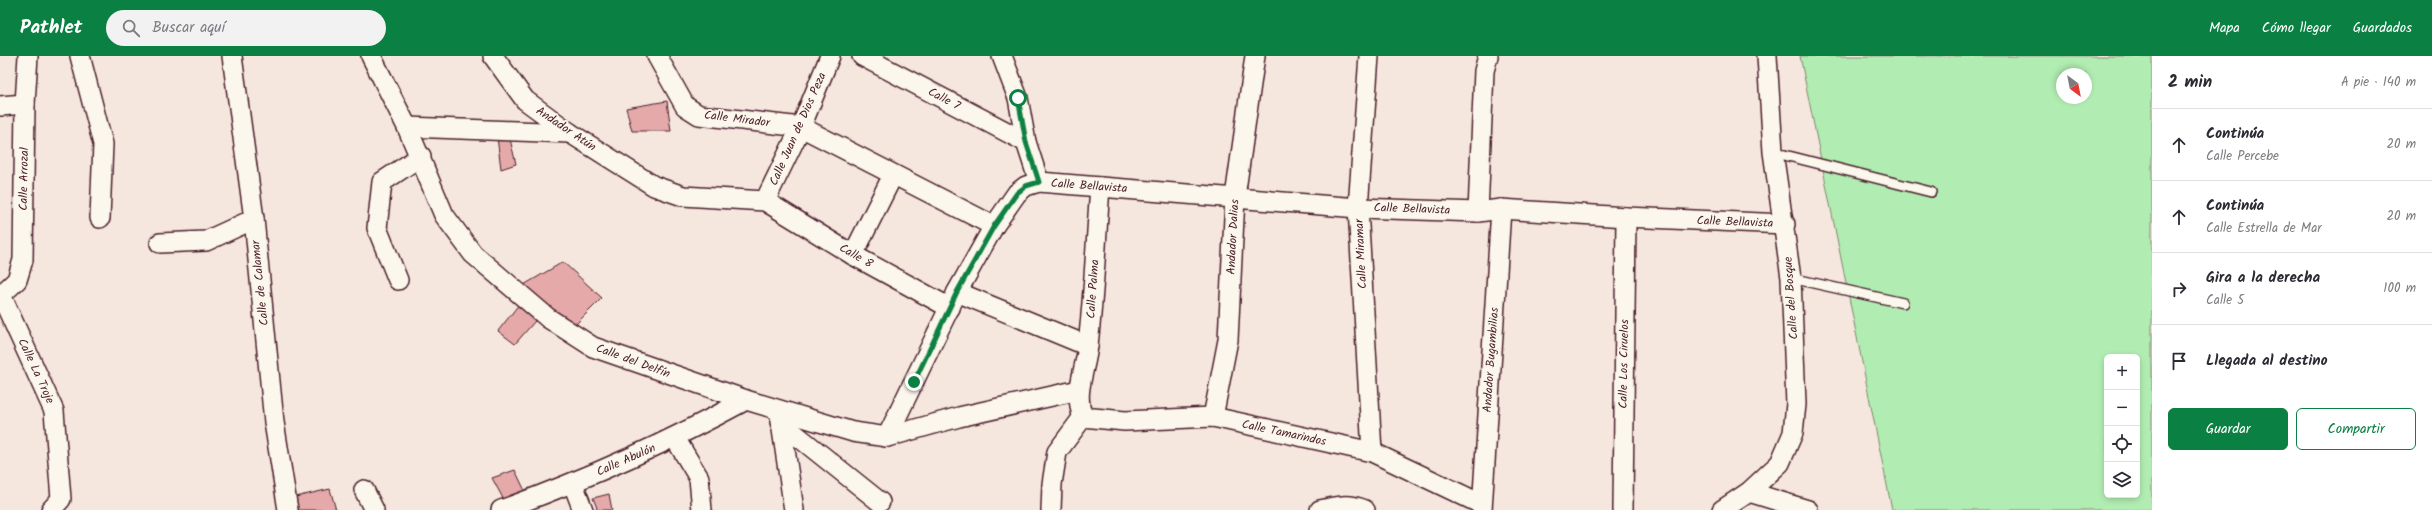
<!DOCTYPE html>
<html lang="es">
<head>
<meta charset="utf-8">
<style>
  :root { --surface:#fff; --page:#f2f2f3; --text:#2b2b33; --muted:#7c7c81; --line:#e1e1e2; --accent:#0b8043 }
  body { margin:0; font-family:Kalam,sans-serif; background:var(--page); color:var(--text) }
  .controls { position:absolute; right:12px; bottom:12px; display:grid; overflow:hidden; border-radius:6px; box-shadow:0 2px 6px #0003 }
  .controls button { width:36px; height:36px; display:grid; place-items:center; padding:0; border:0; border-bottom:1px solid var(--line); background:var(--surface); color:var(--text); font:20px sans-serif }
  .compass { position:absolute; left:2056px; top:12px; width:36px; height:36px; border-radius:50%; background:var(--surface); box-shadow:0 2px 6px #0003; rotate:148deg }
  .stop { position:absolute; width:12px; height:12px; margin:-9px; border:3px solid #0b8043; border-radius:50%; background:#fff }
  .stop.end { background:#0b8043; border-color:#fff; box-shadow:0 1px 4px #0008 }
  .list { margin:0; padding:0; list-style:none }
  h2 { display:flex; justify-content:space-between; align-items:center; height:52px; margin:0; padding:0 16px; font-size:17px }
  h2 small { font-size:13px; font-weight:400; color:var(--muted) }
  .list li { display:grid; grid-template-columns:26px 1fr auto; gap:12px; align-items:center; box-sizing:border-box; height:72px; padding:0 16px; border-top:1px solid var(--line) }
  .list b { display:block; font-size:15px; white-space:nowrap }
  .list p { margin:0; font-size:13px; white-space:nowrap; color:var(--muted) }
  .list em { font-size:13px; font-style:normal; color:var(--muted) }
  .actions { display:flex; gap:8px; padding:12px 16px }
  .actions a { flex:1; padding:9px 0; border:1px solid var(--accent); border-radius:6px; text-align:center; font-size:14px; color:var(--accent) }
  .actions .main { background:var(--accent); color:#fff }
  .icon { flex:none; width:22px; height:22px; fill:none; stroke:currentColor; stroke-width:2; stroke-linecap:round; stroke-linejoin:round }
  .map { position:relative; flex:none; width:2152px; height:454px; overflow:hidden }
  header { display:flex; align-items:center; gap:24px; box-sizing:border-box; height:56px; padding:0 20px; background:var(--accent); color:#fff }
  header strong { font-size:19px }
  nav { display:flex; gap:22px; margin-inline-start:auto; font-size:14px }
  .search { width:280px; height:36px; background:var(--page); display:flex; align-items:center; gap:10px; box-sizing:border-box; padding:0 14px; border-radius:22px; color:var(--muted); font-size:15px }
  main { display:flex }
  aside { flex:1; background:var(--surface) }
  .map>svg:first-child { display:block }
</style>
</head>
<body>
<header>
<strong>Pathlet</strong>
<div class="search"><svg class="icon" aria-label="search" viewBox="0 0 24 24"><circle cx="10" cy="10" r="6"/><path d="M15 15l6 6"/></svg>Buscar aquí</div>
<nav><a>Mapa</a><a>Cómo llegar</a><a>Guardados</a></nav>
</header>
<main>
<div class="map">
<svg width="2152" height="454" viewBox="0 0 2152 454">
  <rect width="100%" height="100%" fill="#f6e7de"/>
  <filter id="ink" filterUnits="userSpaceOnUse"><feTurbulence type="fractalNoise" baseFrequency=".025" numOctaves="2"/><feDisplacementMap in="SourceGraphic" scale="8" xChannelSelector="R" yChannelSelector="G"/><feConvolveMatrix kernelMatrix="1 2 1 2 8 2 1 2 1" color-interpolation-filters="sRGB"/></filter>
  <g filter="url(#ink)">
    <!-- green -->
    <path fill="#b1edb2" stroke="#7e866e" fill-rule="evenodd" d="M1800,0H2152V454H1892ZM2062,18H2086V42H2062ZM2107,301H2137V439H2107Z"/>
    <!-- building -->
    <g fill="#e4a9a8" stroke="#4a1f2b">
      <polygon points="667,45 671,75 632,75 626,52"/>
      <polygon points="497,81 510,83 516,108 501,113"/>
      <polygon points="563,206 602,242 572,272 522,230"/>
      <polygon points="520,247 535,265 515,288 498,275"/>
      <polygon points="515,414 526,437 505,446 492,422"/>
      <polygon points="330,433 336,454 293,454 291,442"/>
      <polygon points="609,438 612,454 591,454 597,452 593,442"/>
    </g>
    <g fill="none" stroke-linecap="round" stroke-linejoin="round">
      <defs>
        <g id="lane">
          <polyline points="1773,96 1931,136"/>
          <polyline points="1791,222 1903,247"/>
        </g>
        <g id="street">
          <polyline points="80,0 103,88 100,162"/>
          <polyline points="232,0 254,163 274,366 288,454"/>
          <polyline points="371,0 407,71 444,159 473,198 548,262 593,291 746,344 853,376 887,381 959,361 1079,334"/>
          <polyline points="493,0 525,44 570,77 654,130 683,140 765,145 853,199 950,252"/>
          <polyline points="657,0 685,50 699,59 801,71 994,170"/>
          <polyline points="862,0 1026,86"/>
          <polyline points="1002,0 1018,42 1026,86 1039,126"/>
          <polyline points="1369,0 1358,152 1372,396"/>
          <polyline points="0,50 25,48"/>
          <polyline points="407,71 570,77"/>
          <path d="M1100,131C1096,184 1094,237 1088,289C1086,313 1073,337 1083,361L1125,365L1213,361L1372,396L1481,448"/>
          <polyline points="765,145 801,71 830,0"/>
          <polyline points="1478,156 1484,15 1488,0"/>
          <polyline points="160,187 206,185 254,163"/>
          <polyline points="853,199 893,119"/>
          <polyline points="398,224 377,172 382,126 421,100"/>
          <polyline points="957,236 1088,290"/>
          <polyline points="1,239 17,224 23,204 25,48 28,0"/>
          <polyline points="1,239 54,355 61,443 51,454"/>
          <polyline points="780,360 794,454"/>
          <polyline points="1213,361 1228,284 1235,141 1255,0"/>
          <polyline points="780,366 880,446"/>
          <polyline points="887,381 957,236 994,170 1017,137 1026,130 1039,126 1358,152 1478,156 1501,153 1626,161 1785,168"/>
          <polyline points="675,382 699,422 702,454"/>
          <polyline points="573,428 583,454"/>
          <polyline points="364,434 374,454"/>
          <polyline points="1749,436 1808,454"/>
          <path d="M501,454C587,423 665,388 746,344"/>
          <polyline points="1051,454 1052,428 1057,396 1083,361"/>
          <path d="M1320,454C1336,450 1349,447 1365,454"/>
          <polyline points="1482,454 1501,153"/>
          <polyline points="1623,454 1626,161"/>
          <polyline points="1722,454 1749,436 1780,407 1793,377 1796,348 1791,222 1773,96 1767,0"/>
        </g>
      </defs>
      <!-- lane casing -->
      <use href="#lane" stroke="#4a1f2b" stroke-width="12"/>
      <!-- street casing -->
      <use href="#street" stroke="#4a1f2b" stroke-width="22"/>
      <!-- lane -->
      <use href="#lane" stroke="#fbf7ec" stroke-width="9"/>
      <!-- street -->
      <use href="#street" stroke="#fbf7ec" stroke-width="19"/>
    </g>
  </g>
  <g fill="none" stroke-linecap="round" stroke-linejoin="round" filter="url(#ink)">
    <!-- route -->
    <polyline stroke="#0b8043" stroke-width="5" points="914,326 957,236 994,170 1017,137 1026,130 1039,126 1026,86 1018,42"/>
  </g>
  <g text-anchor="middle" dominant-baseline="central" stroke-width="3.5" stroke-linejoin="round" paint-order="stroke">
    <!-- street labels -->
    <g font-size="12" fill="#4a1f2b" stroke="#fbf7ec">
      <text transform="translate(944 43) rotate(28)">Calle 7</text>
      <text transform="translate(737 63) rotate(7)">Calle Mirador</text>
      <text transform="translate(566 73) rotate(34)">Andador Atún</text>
      <text transform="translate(798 73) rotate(-66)">Calle Juan de Dios Peza</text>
      <text transform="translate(24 123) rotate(-89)">Calle Arrozal</text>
      <text transform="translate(1089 130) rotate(4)">Calle Bellavista</text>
      <text transform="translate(1412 153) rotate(2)">Calle Bellavista</text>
      <text transform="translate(1735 166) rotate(2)">Calle Bellavista</text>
      <text transform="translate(1233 181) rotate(-87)">Andador Dalias</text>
      <text transform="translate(1361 198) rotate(-93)">Calle Miramar</text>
      <text transform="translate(856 200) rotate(30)">Calle 8</text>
      <text transform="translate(260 227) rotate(-96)">Calle de Calamar</text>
      <text transform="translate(1093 233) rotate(-86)">Calle Palma</text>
      <text transform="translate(1791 242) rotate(-94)">Calle del Bosque</text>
      <text transform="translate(1491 304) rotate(-86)">Andador Bugambilias</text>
      <text transform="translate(633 305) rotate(20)">Calle del Delfín</text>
      <text transform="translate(1624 308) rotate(-89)">Calle Los Ciruelos</text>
      <text transform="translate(36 315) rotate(65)">Calle La Troje</text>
      <text transform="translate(1284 377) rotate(12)">Calle Tamarindos</text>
      <text transform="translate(626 404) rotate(-24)">Calle Abulón</text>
    </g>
  </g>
</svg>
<div class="controls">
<button>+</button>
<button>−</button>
<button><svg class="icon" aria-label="locate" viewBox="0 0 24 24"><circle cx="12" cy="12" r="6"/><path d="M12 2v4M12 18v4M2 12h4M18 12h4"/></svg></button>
<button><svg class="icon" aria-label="layers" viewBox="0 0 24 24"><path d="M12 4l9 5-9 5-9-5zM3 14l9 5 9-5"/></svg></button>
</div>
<svg class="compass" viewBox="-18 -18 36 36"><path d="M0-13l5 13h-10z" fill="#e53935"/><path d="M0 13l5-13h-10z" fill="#7c7c81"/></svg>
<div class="stop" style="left:1018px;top:42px"></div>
<div class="stop end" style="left:914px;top:326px"></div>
</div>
<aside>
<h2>2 min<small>A pie · 140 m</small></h2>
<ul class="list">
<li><svg class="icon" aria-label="ahead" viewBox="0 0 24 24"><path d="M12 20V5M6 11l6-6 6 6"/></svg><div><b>Continúa</b><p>Calle Percebe</p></div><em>20 m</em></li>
<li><svg class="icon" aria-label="ahead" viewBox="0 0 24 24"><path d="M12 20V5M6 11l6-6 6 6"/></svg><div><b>Continúa</b><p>Calle Estrella de Mar</p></div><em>20 m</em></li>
<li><svg class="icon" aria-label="right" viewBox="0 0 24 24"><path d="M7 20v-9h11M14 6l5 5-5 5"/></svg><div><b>Gira a la derecha</b><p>Calle 5</p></div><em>100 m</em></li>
<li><svg class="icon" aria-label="arrive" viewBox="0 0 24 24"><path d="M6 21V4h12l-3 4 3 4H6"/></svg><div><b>Llegada al destino</b></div></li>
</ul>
<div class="actions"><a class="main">Guardar</a><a>Compartir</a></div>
</aside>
</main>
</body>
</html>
